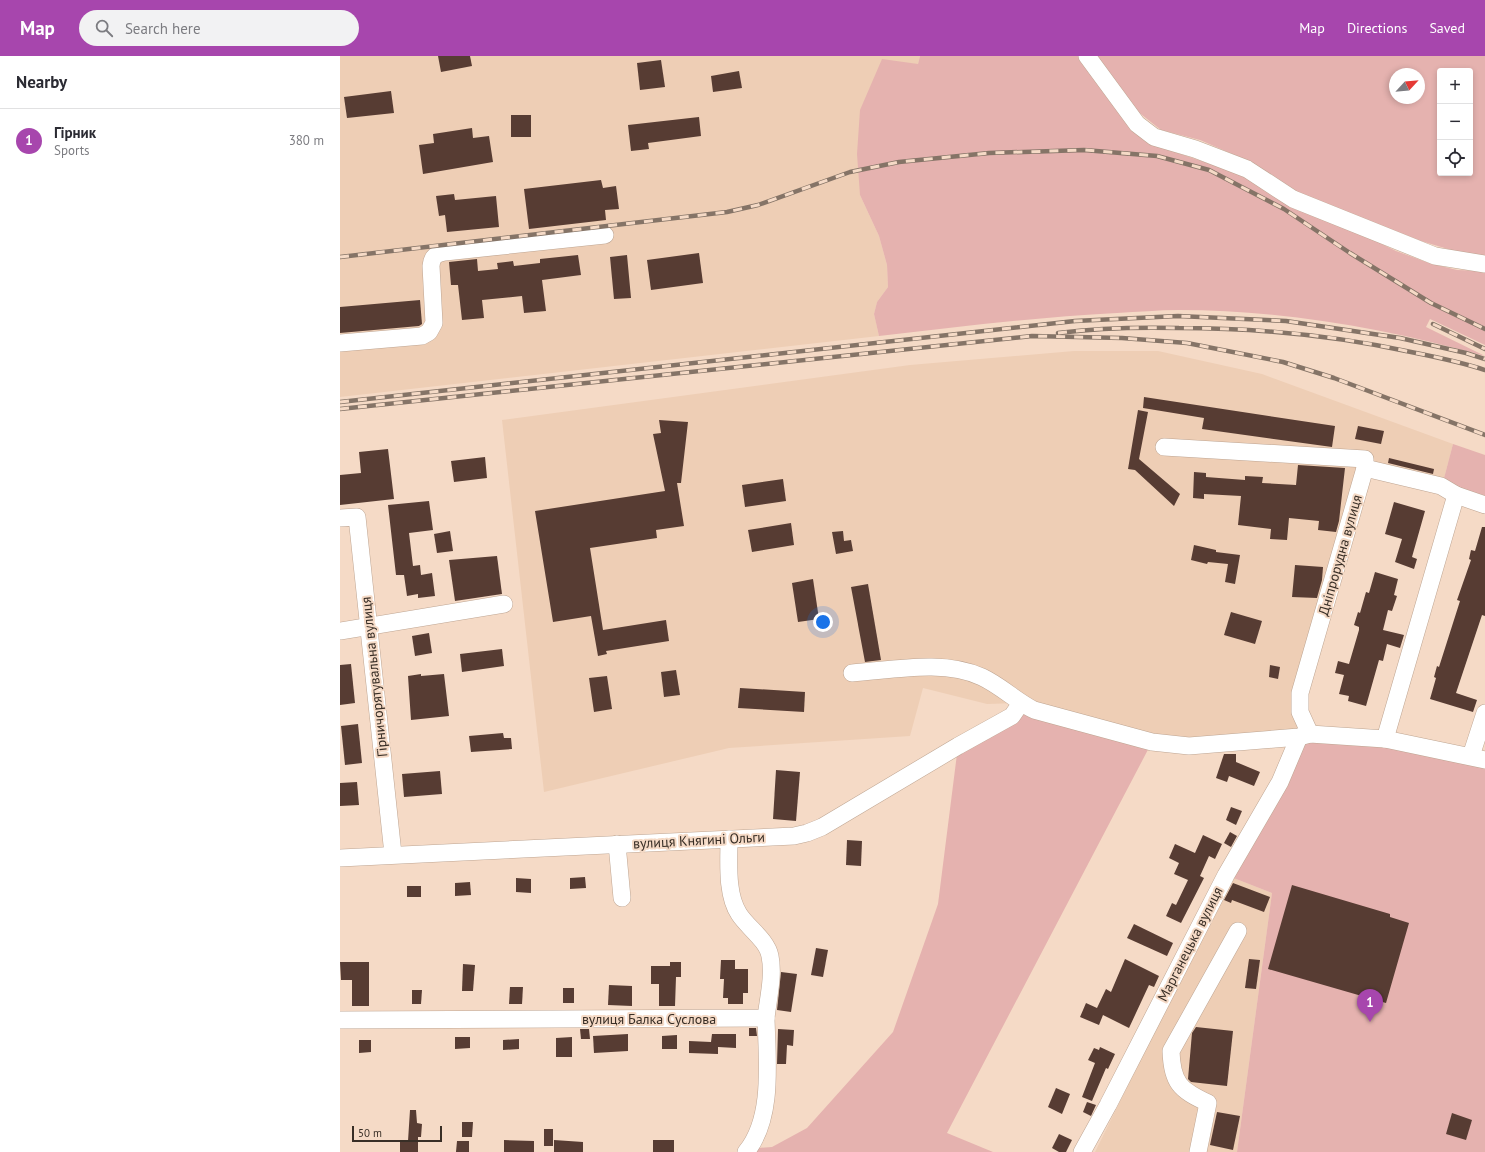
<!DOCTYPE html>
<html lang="en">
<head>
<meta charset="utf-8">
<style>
  :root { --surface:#fff; --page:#f2f2f3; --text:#2b2b33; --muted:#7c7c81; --line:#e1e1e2; --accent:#a746ad }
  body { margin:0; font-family:"PT Sans",sans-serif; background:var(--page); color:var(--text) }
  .controls { position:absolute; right:12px; top:12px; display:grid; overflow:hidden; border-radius:4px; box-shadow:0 2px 6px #0003 }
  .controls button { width:36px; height:36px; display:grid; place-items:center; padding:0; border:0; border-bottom:1px solid var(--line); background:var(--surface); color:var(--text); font:20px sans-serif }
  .compass { position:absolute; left:1049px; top:12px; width:36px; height:36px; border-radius:50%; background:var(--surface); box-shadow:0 2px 6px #0003; rotate:64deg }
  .scale { position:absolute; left:12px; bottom:10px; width:90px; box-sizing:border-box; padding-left:4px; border:2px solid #382e26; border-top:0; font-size:11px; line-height:14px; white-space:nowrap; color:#382e26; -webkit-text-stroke:3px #f5dac6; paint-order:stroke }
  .you { position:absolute; left:483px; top:566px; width:14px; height:14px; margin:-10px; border:3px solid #fff; border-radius:50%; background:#1a73e8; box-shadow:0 0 0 6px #1a73e833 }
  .badge { display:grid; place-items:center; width:26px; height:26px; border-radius:50%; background:var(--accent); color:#fff; font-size:13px; font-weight:700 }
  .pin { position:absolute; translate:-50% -33px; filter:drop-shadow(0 1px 2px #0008) }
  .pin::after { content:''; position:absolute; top:21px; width:14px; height:12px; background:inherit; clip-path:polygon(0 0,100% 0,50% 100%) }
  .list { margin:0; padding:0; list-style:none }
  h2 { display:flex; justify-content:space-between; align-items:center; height:52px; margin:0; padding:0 16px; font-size:17px }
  h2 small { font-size:13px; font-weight:400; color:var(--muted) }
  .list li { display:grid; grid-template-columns:26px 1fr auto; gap:12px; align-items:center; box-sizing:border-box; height:64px; padding:0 16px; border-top:1px solid var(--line) }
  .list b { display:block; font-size:15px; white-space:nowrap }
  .list p { margin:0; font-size:13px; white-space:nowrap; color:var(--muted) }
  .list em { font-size:13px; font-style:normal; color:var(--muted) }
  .icon { flex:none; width:22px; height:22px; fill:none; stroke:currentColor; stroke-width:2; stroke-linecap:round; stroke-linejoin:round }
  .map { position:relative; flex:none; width:1145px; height:1096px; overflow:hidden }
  header { display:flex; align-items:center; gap:24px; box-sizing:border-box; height:56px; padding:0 20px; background:var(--accent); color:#fff }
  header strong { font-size:19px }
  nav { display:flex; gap:22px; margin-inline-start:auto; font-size:14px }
  .search { width:280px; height:36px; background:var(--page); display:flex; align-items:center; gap:10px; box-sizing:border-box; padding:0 14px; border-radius:22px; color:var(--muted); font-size:15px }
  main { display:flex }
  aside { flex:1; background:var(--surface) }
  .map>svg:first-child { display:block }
</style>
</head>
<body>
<header>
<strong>Map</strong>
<div class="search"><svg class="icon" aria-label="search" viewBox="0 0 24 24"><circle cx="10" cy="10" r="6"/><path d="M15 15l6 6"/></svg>Search here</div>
<nav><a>Map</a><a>Directions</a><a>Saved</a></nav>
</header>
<main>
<aside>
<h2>Nearby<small></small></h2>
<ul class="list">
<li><span class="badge">1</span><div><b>Гірник</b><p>Sports</p></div><em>380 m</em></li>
</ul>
</aside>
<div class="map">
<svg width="1145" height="1096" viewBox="0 0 1145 1096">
  <rect width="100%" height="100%" fill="#f5dac6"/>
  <!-- built -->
  <g fill="#eeceb5">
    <polygon points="0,0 580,0 578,8 520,139 539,180 547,209 548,231 537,246 534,258 539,280 0,341"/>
    <polygon points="734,295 818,295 922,318 1113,388 1103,426 1025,407 954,640 961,673 849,690 681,647 647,648 583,632 570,680 389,692 204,736 162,364 570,309"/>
    <polygon points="891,821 932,837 897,1096 755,1096"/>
  </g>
  <!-- green -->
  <g fill="#e5b2af" fill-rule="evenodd">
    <path d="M580,0H739L808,87L903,119L1056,195L1089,207L1117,214L1145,215V289L1090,263L1086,271L1145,300C1045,272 943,254 839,254C818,254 798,256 777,257C697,261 618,271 539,280L534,258L537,246L548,231L547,209L539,180L520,139L517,98L520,54L542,3L578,8Z"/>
    <path d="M757,0H1145V200L1118,196L1081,185L958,136L913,107L860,84L821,74L797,55ZM1100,15H1130V117H1100ZM1055,18H1079V42H1055Z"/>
    <polygon points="1113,388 1145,399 1145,445 1103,426"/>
    <polygon points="681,647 812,686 607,1077 653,1096 406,1096 418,1092 432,1091 467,1072 553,976 598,848 618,690"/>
    <polygon points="963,685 1044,687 1145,708 1145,1096 897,1096 932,837 891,821"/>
  </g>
  <!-- building -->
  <g fill="#573c33">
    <polygon points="98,0 130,0 132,10 101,16"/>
    <polygon points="321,4 325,31 300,34 297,7"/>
    <polygon points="399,15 402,32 373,36 371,20"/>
    <polygon points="51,35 54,57 7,62 4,41"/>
    <rect x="171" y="59" width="20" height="22"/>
    <polygon points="359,61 361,80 308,87 309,93 291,95 288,69"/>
    <polygon points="132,72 133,82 149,80 153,106 83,118 79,89 94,87 93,78"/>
    <polygon points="261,124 263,132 276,130 279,153 265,154 266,164 189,173 184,133"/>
    <polygon points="114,138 115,144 156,140 159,171 107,176 105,159 99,160 96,140"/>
    <polygon points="359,197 363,227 311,234 307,204"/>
    <polygon points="238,199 241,219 202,224 206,255 184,257 182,240 142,244 144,262 122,264 118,229 111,229 109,206 137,203 138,215 158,213 157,207 173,205 174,210 200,207 200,203"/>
    <polygon points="287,199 291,242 274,243 270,201"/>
    <polygon points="80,244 82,268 79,270 0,277 0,251"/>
    <polygon points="804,341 995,370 992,391 862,373 864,362 803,352"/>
    <polygon points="798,354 808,356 799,403 840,438 834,450 795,414 788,413"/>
    <polygon points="319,364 348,366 341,427 337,427 344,470 316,474 317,482 250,492 263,574 326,564 329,585 266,595 267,598 258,600 251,560 213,566 195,455 325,435 313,378 321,377"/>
    <polygon points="1018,370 1044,375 1041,388 1015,383"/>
    <polygon points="48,393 54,443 0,449 0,419 21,417 19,396"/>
    <polygon points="145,401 147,422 114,426 111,405"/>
    <polygon points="1049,402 1094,413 1093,418 1048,407"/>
    <polygon points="958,409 1005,412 999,465 996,476 978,474 979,465 949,462 947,484 930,483 931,473 898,469 901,440 864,438 864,443 853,442 854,416 866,417 866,421 905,424 905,420 923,421 922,427 956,429"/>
    <polygon points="443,423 446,445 405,451 402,429"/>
    <polygon points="89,445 93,474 69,477 73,510 80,509 81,519 92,517 95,540 78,542 78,538 67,540 64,519 56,519 48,449"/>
    <polygon points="1054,446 1085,455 1072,501 1077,503 1074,513 1055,506 1062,483 1045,478"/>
    <polygon points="451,467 454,489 412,496 408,474"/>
    <polygon points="1142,471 1145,471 1145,560 1142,559 1116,637 1137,644 1133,656 1090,643 1096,622 1094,621 1097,610 1099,611 1120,545 1117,544 1131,504 1129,503 1131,494 1135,495"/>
    <polygon points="110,475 113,495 97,497 94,478"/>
    <polygon points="503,475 504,485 511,484 513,495 496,498 492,476"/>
    <polygon points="854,489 876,494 876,496 900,499 895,528 885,526 888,508 868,506 867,508 851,504"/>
    <polygon points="157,500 162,538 115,545 109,504"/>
    <polygon points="955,509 983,511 982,524 977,542 952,541"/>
    <polygon points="1035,516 1058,523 1054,539 1057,540 1052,555 1048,554 1043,574 1064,579 1060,592 1047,588 1043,605 1039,604 1026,650 1008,645 1009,640 999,638 1004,619 995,617 998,605 1009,608 1019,574 1019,571 1014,569 1018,556 1020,557 1026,536 1029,537"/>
    <polygon points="473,523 479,563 458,566 452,527"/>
    <polygon points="528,528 541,604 525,606 511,531"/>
    <polygon points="891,556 922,565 915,588 884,579"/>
    <polygon points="89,577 92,597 75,600 72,580"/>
    <polygon points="162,593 164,610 122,616 120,598"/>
    <polygon points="11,608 15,647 0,649 0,609"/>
    <polygon points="930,609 940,611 938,623 929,621"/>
    <polygon points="336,614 340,639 324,641 321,616"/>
    <polygon points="81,618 81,620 104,618 109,660 71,664 68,620"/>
    <polygon points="267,620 272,653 254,656 249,622"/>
    <polygon points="400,632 465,636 464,656 398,652"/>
    <polygon points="18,668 22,707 5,709 1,670"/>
    <polygon points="163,677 164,682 171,682 172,693 131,696 129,680"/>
    <polygon points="884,698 896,698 896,706 920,716 914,730 889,720 887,726 876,722"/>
    <polygon points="436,714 460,716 456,765 433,763"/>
    <polygon points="100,715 102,738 64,741 62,718"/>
    <polygon points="17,726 19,749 0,750 0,727"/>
    <polygon points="891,751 902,755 896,769 886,764"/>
    <polygon points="890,776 897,780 891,791 884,787"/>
    <polygon points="863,779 882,788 875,803 869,800 860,820 864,822 841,867 826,860 832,847 836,849 848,824 834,818 839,807 829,802 835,788 855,797"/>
    <polygon points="507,784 522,785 521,810 506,809"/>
    <polygon points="245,821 246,832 230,833 230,822"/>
    <polygon points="176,822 191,823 191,837 176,836"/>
    <polygon points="130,826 131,839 115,840 115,827"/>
    <polygon points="893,827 930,841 924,856 892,844 891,847 884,844"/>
    <polygon points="952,829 1050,858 1050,861 1069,867 1046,947 928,913"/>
    <rect x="67" y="830" width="14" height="11"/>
    <polygon points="794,868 833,887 827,900 787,882"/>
    <polygon points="476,892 488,894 483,921 471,919"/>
    <polygon points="785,903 819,920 814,931 809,929 789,972 763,959 759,969 740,961 746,947 757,952 766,933 771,936"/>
    <polygon points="909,903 920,904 916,933 905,932"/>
    <polygon points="381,904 395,904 395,913 408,913 408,937 403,937 403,948 388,948 388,942 383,942 384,923 380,923"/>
    <polygon points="0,906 29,906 29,950 12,950 12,924 1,924"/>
    <polygon points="330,906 341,906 341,921 336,921 335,950 319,950 319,928 311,928 311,910 330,910"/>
    <polygon points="123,908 135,909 133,935 122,935"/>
    <polygon points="441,916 457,918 451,956 437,954"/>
    <polygon points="269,929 292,930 292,950 268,949"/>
    <polygon points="170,931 183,931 182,948 169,948"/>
    <rect x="223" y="932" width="11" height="15"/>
    <polygon points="72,934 82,934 81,948 72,948"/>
    <polygon points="856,971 893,975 887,1030 851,1026 848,1023 852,977"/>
    <polygon points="409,972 416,972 417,980 409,980"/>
    <polygon points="240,973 249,973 250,983 241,983"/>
    <polygon points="438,973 454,974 453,990 447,989 446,1008 437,1008"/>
    <polygon points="288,978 288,995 254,997 253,980"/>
    <polygon points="372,978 396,978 396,992 378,991 378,998 349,997 349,985 371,986"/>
    <polygon points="337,979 337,993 322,993 322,980"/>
    <polygon points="115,981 130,981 130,992 115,993"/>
    <polygon points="232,981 232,1001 216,1001 216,982"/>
    <polygon points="179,983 179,993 163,994 163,984"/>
    <polygon points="19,984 31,984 31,996 19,997"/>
    <polygon points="760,991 775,998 768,1013 766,1012 752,1045 742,1041 755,1007 748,1004 754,992 759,994"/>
    <polygon points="716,1032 730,1038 722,1058 708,1051"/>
    <polygon points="747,1046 756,1049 751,1060 743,1056"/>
    <polygon points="70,1054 76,1054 77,1067 82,1068 81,1081 78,1081 78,1096 60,1096 60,1085 68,1085"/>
    <polygon points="877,1056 900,1060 893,1094 870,1089"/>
    <polygon points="1112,1057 1132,1064 1126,1084 1106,1078"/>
    <polygon points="122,1066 133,1066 132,1081 122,1081"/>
    <rect x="204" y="1073" width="9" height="17"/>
    <polygon points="719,1078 732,1084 726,1096 719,1096 712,1092"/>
    <polygon points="164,1084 194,1085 194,1096 164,1096"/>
    <polygon points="214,1084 243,1086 243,1096 214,1096"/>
    <rect x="313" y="1084" width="21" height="12"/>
    <polygon points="117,1085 129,1085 129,1096 116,1096"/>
  </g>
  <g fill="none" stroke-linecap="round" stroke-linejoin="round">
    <defs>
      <g id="minor">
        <polyline points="747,0 797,68 814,81 855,93 907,113 953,143 1095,200 1145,208"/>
        <path d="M0,287L82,280L89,276L94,267L91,210C92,200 96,198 105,196L265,179"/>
        <polyline points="824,391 1025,403 1025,412"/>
        <polyline points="0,462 17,461 53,798"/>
        <polyline points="0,575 164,548"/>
        <path d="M512,617C553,614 604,603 642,621C661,630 676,645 694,654L812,686L849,690L959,681L970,678L1045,683L1145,704"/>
        <polyline points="970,678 960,656 960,637 1025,412 1101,430 1116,439 1145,449"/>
        <polyline points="1045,683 1116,439"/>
        <polyline points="1131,700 1145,657"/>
        <polyline points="277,788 282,842"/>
        <polyline points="0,802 454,780 467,777 482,771 618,690 672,660 681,647"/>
        <path d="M0,964L426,962C428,943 434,920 430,900C427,884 408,872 399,858C386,838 389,806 389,783"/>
        <path d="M406,1096C434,1062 427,1004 426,962"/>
        <polyline points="742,1096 768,1049 886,819 940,726 959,681"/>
        <path d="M858,1096L868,1047C840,1034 832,1027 831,995L898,875"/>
      </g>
    </defs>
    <!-- minor casing -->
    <use href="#minor" stroke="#bea592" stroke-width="18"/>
    <!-- minor -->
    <use href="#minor" stroke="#fff" stroke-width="17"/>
    <defs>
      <g id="rail">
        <polyline points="0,201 387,156 418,149 510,116 559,106 649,97 744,94 817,100 869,114 944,153 1010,197 1091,247 1145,273"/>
        <polyline points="1093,268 1145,293"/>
        <path d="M718,277C758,272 798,271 839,272C920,272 992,279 1071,296C1096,301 1121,306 1145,314"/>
        <polyline points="0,346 735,265 838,260 946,265 1060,282 1126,297 1145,303"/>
        <polyline points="0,353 692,280 782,282 847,287 943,306 994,322 1145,379"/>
      </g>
    </defs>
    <!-- rail casing -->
    <use href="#rail" stroke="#857467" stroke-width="4.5"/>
    <!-- rail -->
    <use href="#rail" stroke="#f5dac6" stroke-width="3" stroke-dasharray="9" stroke-linecap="butt"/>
  </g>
  <g text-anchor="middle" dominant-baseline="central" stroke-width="4" stroke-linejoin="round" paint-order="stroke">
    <!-- street labels -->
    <g font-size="14" fill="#382e26" stroke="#f5dac6">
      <text transform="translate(1000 499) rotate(-74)">Дніпрорудна вулиця</text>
      <text transform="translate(34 621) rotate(-96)">Гірничорятувальна вулиця</text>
      <text transform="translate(359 784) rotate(-3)">вулиця Княгині Ольги</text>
      <text transform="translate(850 888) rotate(-63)">Марганецька вулиця</text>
      <text x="309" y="963">вулиця Балка Суслова</text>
    </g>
  </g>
</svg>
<div class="controls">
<button>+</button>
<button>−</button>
<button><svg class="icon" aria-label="locate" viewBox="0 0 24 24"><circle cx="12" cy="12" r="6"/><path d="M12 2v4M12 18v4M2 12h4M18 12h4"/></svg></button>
</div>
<svg class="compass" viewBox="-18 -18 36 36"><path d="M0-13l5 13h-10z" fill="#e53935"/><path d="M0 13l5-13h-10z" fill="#7c7c81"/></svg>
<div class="scale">50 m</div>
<div class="you"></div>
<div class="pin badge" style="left:1030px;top:966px">1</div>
</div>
</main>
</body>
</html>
